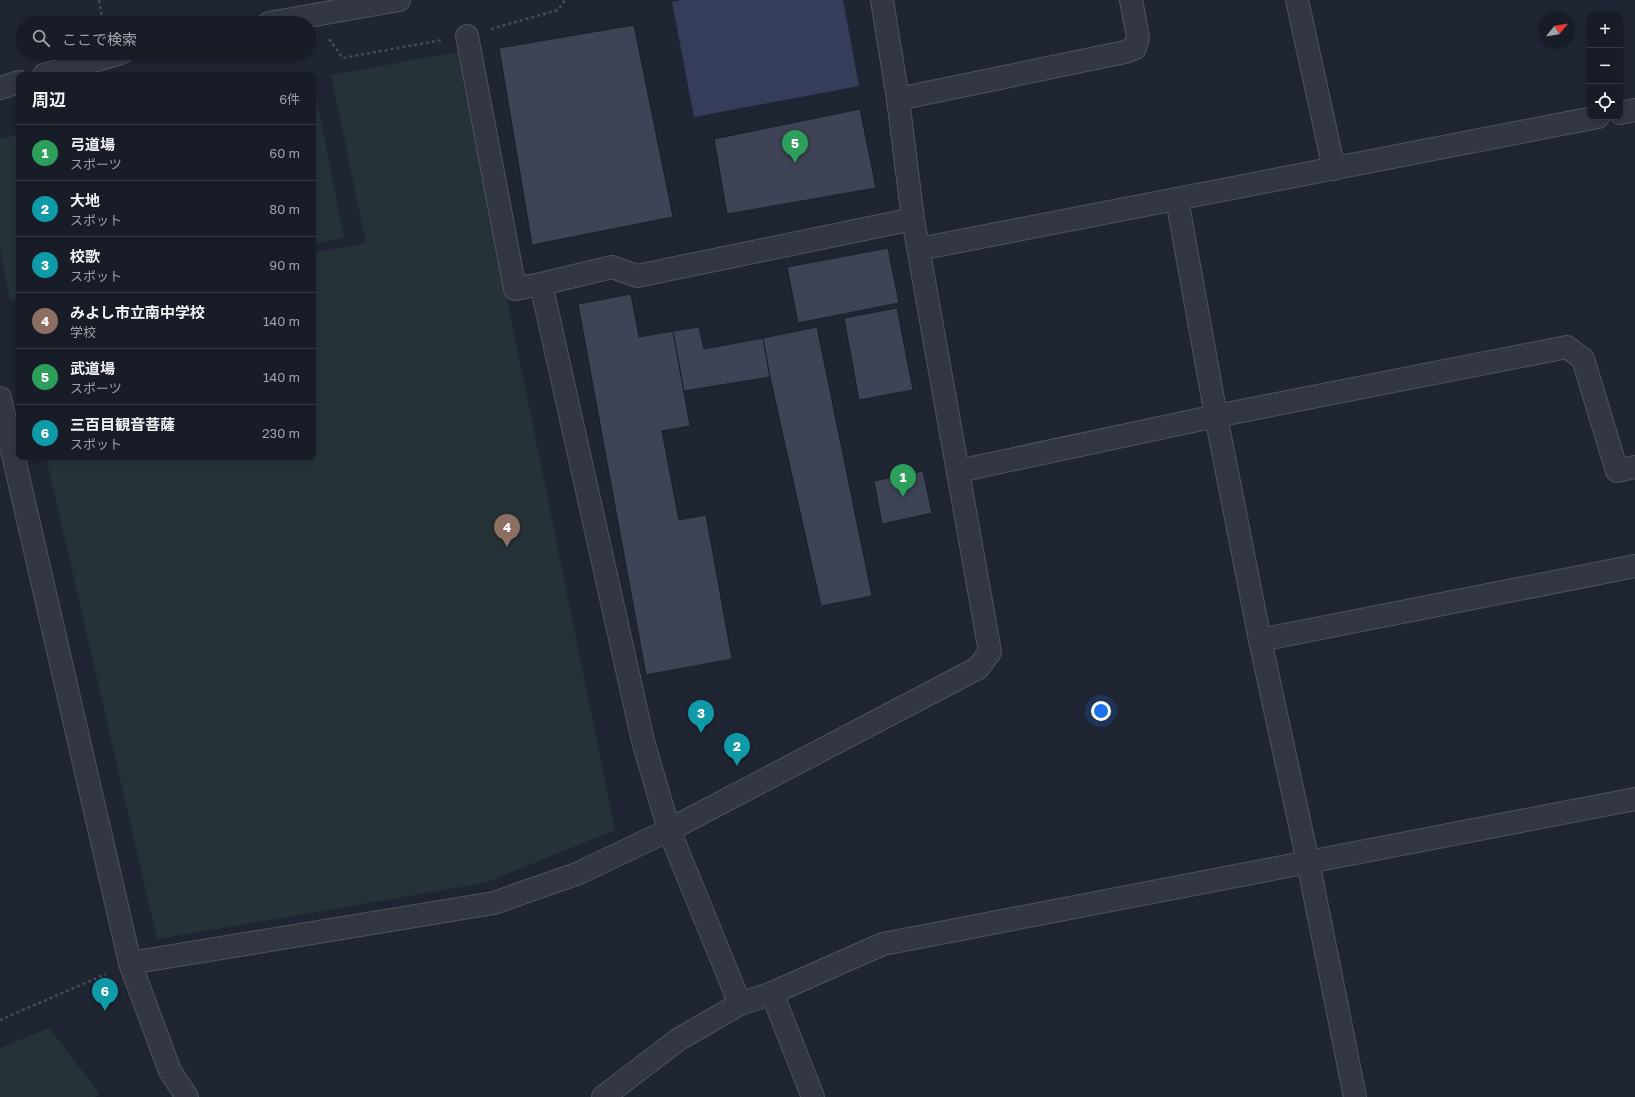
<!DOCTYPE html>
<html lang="ja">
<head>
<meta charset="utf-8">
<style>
  :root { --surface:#181c27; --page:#21252f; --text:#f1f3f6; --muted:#9fa1a7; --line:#363a44; --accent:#859aef }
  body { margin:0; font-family:"Golos Text","Noto Sans JP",sans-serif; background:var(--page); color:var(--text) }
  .controls { position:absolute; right:12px; top:12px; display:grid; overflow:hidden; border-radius:8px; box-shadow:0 2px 6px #0003 }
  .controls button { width:36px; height:36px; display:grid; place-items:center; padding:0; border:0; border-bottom:1px solid var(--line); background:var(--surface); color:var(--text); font:20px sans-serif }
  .compass { position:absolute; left:1539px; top:12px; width:36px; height:36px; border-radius:50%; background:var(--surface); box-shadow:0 2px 6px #0003; rotate:60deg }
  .you { position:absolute; left:1101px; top:711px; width:14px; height:14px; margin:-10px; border:3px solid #fff; border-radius:50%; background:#1a73e8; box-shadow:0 0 0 6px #1a73e833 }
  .badge { display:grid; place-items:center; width:26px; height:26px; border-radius:50%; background:var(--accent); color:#fff; font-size:13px; font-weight:700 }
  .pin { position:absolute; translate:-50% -33px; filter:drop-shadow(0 1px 2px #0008) }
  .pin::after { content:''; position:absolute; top:21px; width:14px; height:12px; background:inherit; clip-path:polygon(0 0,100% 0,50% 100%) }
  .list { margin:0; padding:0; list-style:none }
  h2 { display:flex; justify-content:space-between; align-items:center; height:52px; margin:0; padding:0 16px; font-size:17px }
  h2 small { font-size:13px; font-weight:400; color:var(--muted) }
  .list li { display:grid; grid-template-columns:26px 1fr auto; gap:12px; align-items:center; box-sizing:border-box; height:56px; padding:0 16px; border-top:1px solid var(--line) }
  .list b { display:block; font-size:15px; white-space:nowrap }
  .list p { margin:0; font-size:13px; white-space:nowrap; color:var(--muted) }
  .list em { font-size:13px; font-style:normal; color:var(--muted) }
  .icon { flex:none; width:22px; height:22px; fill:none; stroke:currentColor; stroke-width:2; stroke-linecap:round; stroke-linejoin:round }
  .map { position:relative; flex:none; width:1635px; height:1097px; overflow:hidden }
  .search { position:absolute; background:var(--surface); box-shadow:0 2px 6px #0003; left:16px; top:16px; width:300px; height:44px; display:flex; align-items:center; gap:10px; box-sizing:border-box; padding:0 14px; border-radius:22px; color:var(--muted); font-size:15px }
  .panel { position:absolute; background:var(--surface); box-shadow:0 2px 6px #0003; left:16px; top:72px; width:300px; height:388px; border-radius:8px }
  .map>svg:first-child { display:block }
</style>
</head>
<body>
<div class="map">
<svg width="1635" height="1097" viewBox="0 0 1635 1097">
  <rect width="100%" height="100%" fill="#202534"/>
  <!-- green -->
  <g fill="#253338">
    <polygon points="457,52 615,830 485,883 157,939 46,457 313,457 313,253 366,243 331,75"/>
    <polygon points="313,80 344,238 313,244"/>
    <polygon points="19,135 19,298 10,300 0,249 0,139"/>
    <polygon points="49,1028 100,1094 95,1097 0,1097 0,1048"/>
  </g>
  <!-- water -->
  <polygon fill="#353d5a" points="681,0 843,0 859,86 694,117 672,2"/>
  <!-- building -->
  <g fill="#3e4455" stroke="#1b1f2b">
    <polygon points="634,25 673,217 532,245 499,48"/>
    <polygon points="860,109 876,188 727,214 714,139"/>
    <polygon points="888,248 899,303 798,323 787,267"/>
    <polygon points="631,294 639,337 673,331 690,426 662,431 679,520 706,515 732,659 646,675 578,304"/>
    <polygon points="897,308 913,390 859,400 844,318"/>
    <polygon points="699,327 704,349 763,338 770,377 684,391 673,331"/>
    <polygon points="817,327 872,596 821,606 770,377 763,338"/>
    <polygon points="923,471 932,513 882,524 874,481"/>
  </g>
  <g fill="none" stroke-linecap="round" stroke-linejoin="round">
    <defs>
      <g id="minor">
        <polyline points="1297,0 1334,169"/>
        <polyline points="269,23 399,0"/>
        <polyline points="467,36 515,289 541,284 643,741 669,830 740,1004"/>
        <polyline points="44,75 121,53"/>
        <polyline points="0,88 19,82"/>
        <polyline points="898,99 1125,52 1135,48 1138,37 1131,0"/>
        <polyline points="1620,113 1635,110"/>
        <polyline points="1177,199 1216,416 1260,640 1308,862 1355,1097"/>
        <polyline points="919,249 1598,117"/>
        <polyline points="541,284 612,267 637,276 913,219"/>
        <polyline points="0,398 130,963 170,1071 187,1097"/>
        <polyline points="958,471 1216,416 1567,347 1583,359 1617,471 1635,467"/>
        <polyline points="1260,640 1635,566"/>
        <polyline points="130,963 494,903 579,873 669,830 978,668 990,652 913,219 898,99 882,0"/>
        <polyline points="772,993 813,1097"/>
        <polyline points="603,1097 679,1039 740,1004 772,993 883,944 1635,799"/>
      </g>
    </defs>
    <!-- minor casing -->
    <use href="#minor" stroke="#4e5260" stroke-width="24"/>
    <!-- path -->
    <g stroke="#414e54" stroke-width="2.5" stroke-dasharray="3 3" stroke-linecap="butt">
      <polyline points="99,0 103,23"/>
      <polyline points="491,29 558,10 565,0"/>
      <polyline points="329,39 343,58 442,40"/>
      <polyline points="0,1020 106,974"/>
    </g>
    <!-- minor -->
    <use href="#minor" stroke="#333744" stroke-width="22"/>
  </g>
</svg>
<div class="controls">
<button>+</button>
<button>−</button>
<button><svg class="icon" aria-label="locate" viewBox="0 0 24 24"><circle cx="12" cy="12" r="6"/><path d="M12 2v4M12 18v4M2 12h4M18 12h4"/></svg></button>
</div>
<svg class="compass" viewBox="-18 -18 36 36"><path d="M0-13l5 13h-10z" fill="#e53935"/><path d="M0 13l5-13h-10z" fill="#9fa1a7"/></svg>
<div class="you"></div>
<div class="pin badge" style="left:903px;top:497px;background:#2e9e5b">1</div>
<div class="pin badge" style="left:737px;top:766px;background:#0f9aa8">2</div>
<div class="pin badge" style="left:701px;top:733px;background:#0f9aa8">3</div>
<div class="pin badge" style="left:507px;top:547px;background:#8d6e63">4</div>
<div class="pin badge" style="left:795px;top:163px;background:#2e9e5b">5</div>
<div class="pin badge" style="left:105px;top:1011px;background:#0f9aa8">6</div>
<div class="search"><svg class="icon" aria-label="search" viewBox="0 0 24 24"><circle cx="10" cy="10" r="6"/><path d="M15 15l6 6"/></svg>ここで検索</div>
<section class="panel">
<h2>周辺<small>6件</small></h2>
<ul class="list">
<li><span class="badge" style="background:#2e9e5b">1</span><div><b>弓道場</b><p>スポーツ</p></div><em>60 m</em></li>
<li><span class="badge" style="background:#0f9aa8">2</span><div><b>大地</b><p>スポット</p></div><em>80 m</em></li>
<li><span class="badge" style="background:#0f9aa8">3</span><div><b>校歌</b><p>スポット</p></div><em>90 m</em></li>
<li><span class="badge" style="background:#8d6e63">4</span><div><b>みよし市立南中学校</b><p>学校</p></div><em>140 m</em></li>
<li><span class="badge" style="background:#2e9e5b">5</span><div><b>武道場</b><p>スポーツ</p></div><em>140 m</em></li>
<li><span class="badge" style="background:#0f9aa8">6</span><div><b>三百目観音菩薩</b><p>スポット</p></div><em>230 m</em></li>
</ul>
</section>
</div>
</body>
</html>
